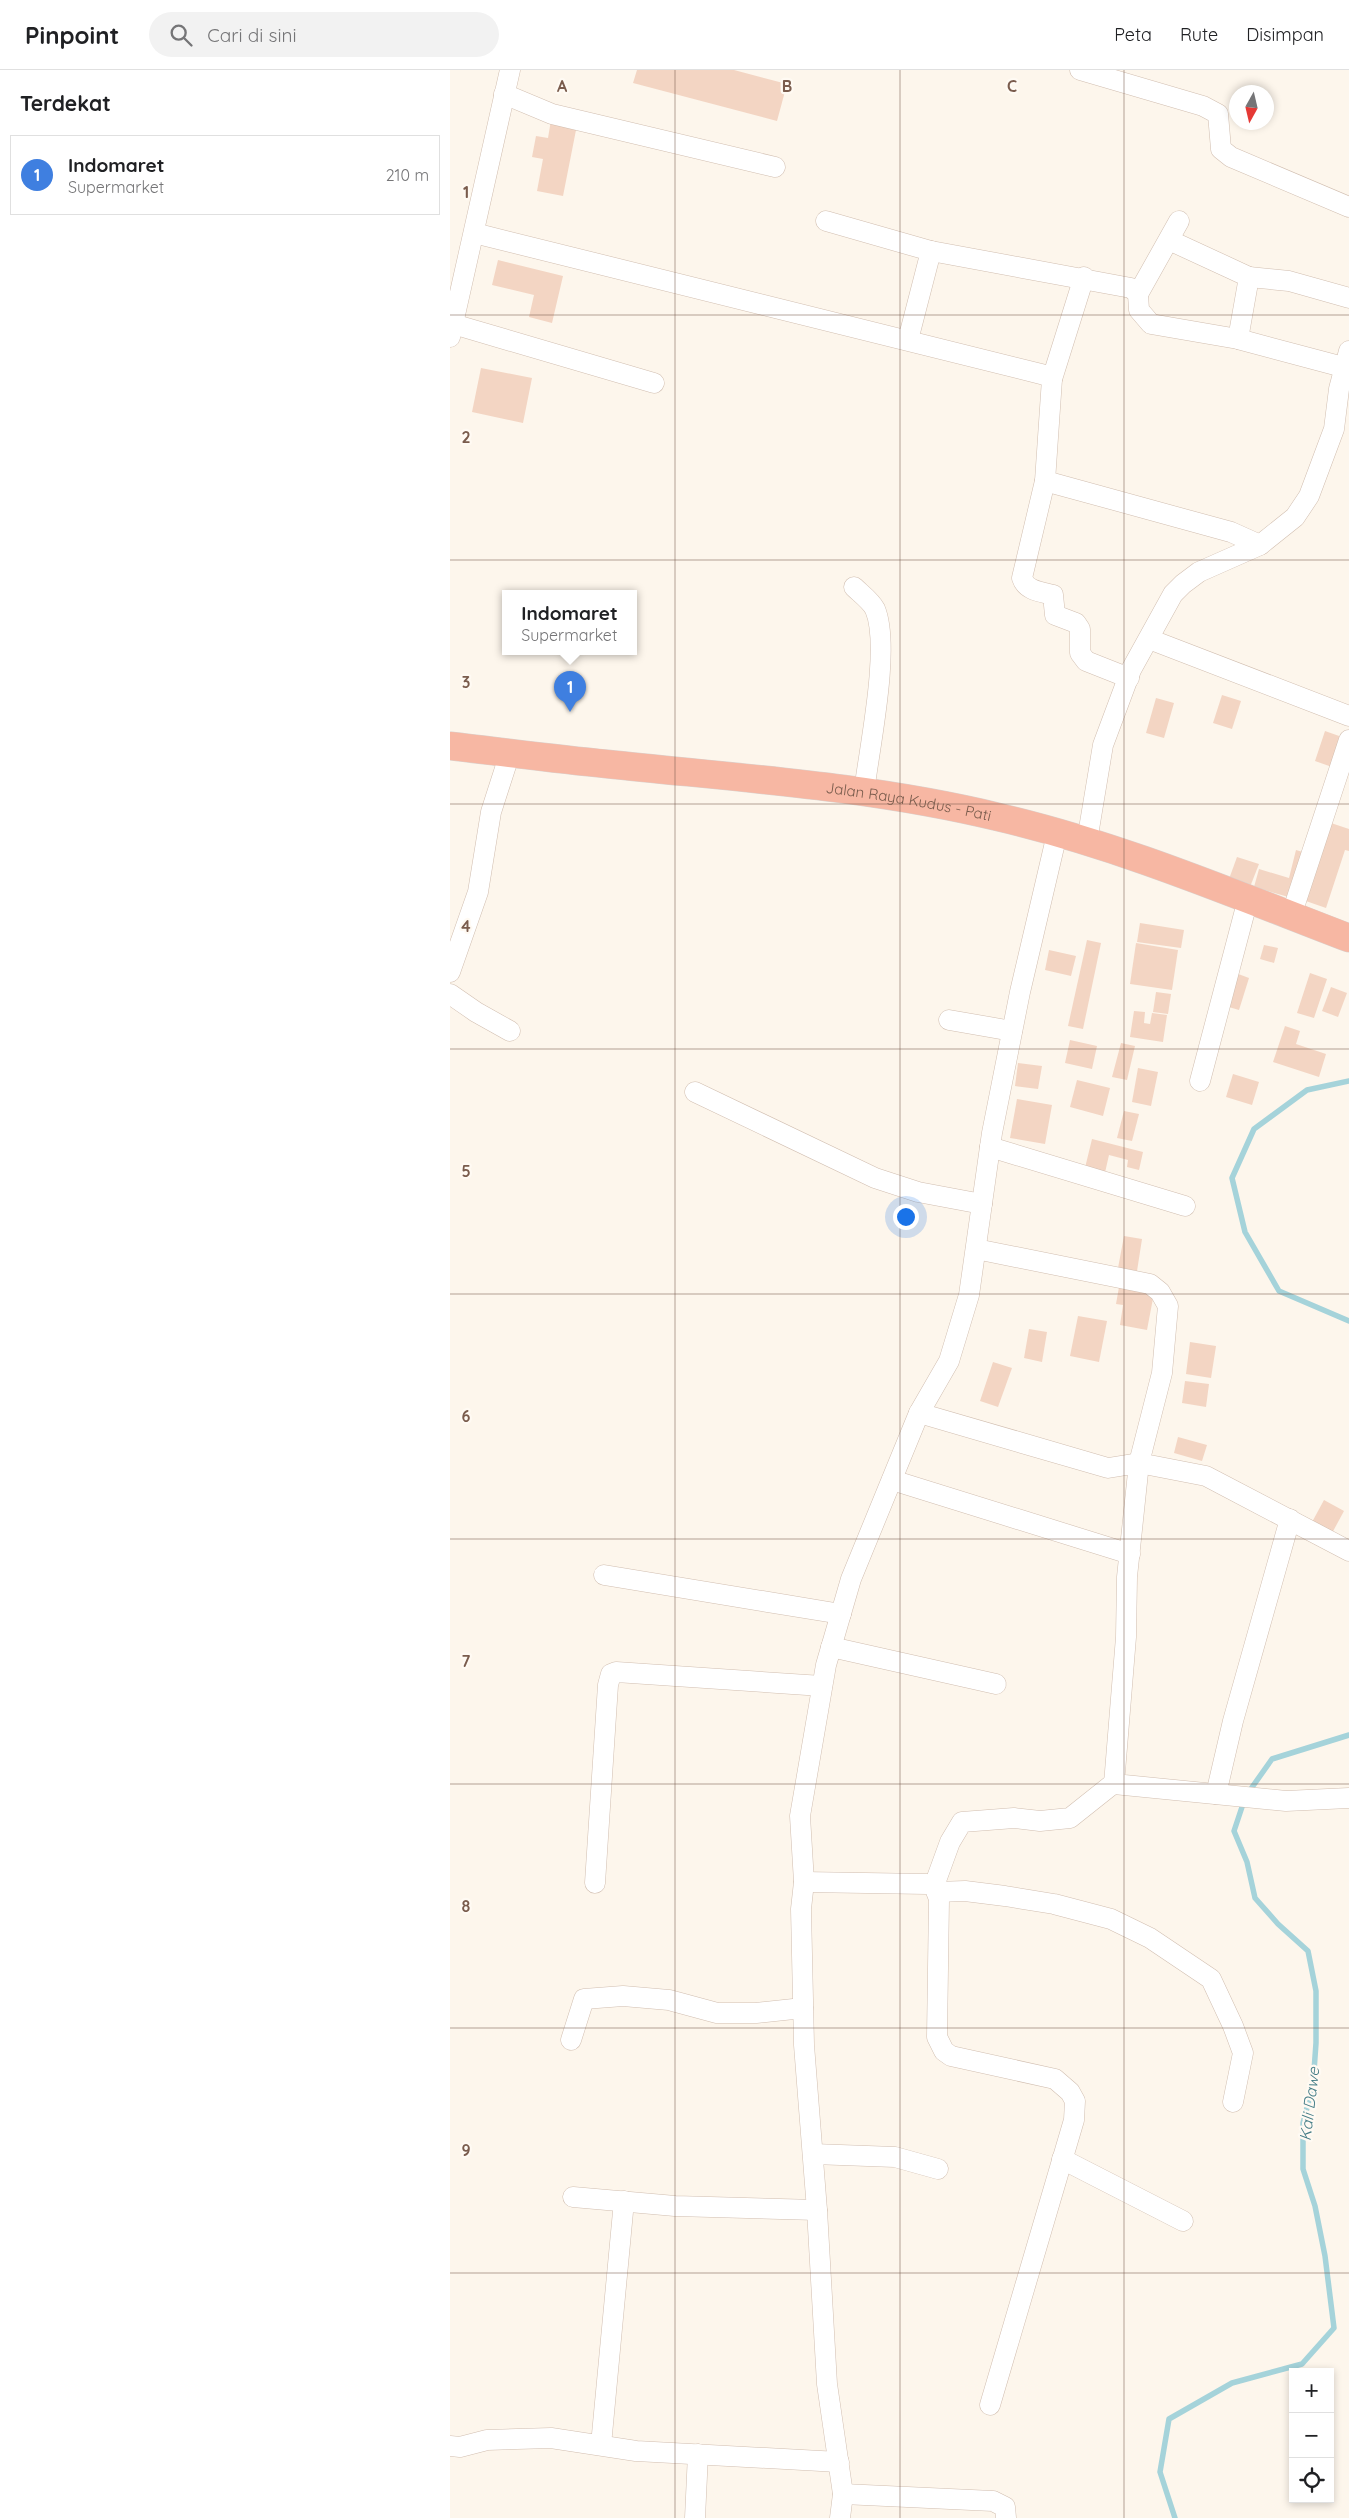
<!DOCTYPE html>
<html lang="id">
<head>
<meta charset="utf-8">
<style>
  :root { --surface:#fff; --page:#f2f2f2; --text:#202124; --muted:#757577; --line:#e0e0e0; --accent:#0b8043 }
  body { margin:0; font-family:Quicksand,sans-serif; background:var(--page); color:var(--text) }
  .controls { position:absolute; right:15px; bottom:15px; display:grid; overflow:hidden; border-radius:0px; box-shadow:0 2px 8px #0003 }
  .controls button { width:45px; height:45px; display:grid; place-items:center; padding:0; border:0; border-bottom:1px solid var(--line); background:var(--surface); color:var(--text); font:25px sans-serif }
  .compass { position:absolute; left:779px; top:15px; width:45px; height:45px; border-radius:50%; background:var(--surface); box-shadow:0 2px 8px #0003; rotate:188deg }
  .you { position:absolute; left:455px; top:1146px; width:18px; height:18px; margin:-12px; border:4px solid #fff; border-radius:50%; background:#1a73e8; box-shadow:0 0 0 8px #1a73e833 }
  .badge { display:grid; place-items:center; width:32px; height:32px; border-radius:50%; background:var(--accent); color:#fff; font-size:16px; font-weight:700 }
  .pin { position:absolute; translate:-50% -41px; filter:drop-shadow(0 1px 2px #0008) }
  .pin::after { content:''; position:absolute; top:26px; width:18px; height:15px; background:inherit; clip-path:polygon(0 0,100% 0,50% 100%) }
  .popup { position:absolute; left:52px; top:520px; width:135px; height:65px; box-sizing:border-box; display:grid; place-content:center; border-radius:0px; background:var(--surface); filter:drop-shadow(0 1px 4px #0005); font-size:16px; white-space:nowrap; color:var(--muted) }
  .popup b { font-size:19px; color:var(--text) }
  .popup::after { content:''; position:absolute; left:50%; top:100%; margin-left:-10px; border:10px solid transparent; border-top-color:var(--surface) }
  .list { margin:0; padding:0; list-style:none }
  h2 { display:flex; justify-content:space-between; align-items:center; height:65px; margin:0; padding:0 20px; font-size:21px }
  h2 small { font-size:16px; font-weight:400; color:var(--muted) }
  .list li { display:grid; grid-template-columns:32px 1fr auto; gap:15px; align-items:center; box-sizing:border-box; height:80px; margin:0 10px 10px; padding:0 10px; border:1px solid var(--line); border-radius:0px }
  .list b { display:block; font-size:19px; white-space:nowrap }
  .list p { margin:0; font-size:16px; white-space:nowrap; color:var(--muted) }
  .list em { font-size:16px; font-style:normal; color:var(--muted) }
  .icon { flex:none; width:28px; height:28px; fill:none; stroke:currentColor; stroke-width:2; stroke-linecap:round; stroke-linejoin:round }
  .map { position:relative; flex:none; width:899px; height:2448px; overflow:hidden }
  header { display:flex; align-items:center; gap:30px; box-sizing:border-box; height:70px; padding:0 25px; background:var(--surface); border-bottom:1px solid var(--line) }
  header strong { font-size:24px }
  nav { display:flex; gap:28px; margin-inline-start:auto; font-size:18px }
  .search { width:350px; height:45px; background:var(--page); display:flex; align-items:center; gap:12px; box-sizing:border-box; padding:0 18px; border-radius:28px; color:var(--muted); font-size:19px }
  main { display:flex }
  aside { flex:1; background:var(--surface) }
  .map>svg:first-child { display:block }
</style>
</head>
<body>
<header>
<strong>Pinpoint</strong>
<div class="search"><svg class="icon" aria-label="search" viewBox="0 0 24 24"><circle cx="10" cy="10" r="6"/><path d="M15 15l6 6"/></svg>Cari di sini</div>
<nav><a>Peta</a><a>Rute</a><a>Disimpan</a></nav>
</header>
<main>
<aside>
<h2>Terdekat<small></small></h2>
<ul class="list">
<li><span class="badge" style="background:#3f7fe0">1</span><div><b>Indomaret</b><p>Supermarket</p></div><em>210 m</em></li>
</ul>
</aside>
<div class="map">
<svg width="899" height="2448" viewBox="0 0 899 2448">
  <rect width="100%" height="100%" fill="#fdf6ec"/>
  <g fill="none" stroke-linecap="round" stroke-linejoin="round">
    <!-- stream -->
    <g stroke="#a5d3da" stroke-width="5.5">
      <polyline points="899,1011 857,1020 804,1059 782,1108 795,1162 829,1221 899,1251"/>
      <polyline points="798,1723 822,1689 899,1665"/>
      <polyline points="725,2448 710,2402 719,2349 782,2313 852,2294 884,2258 875,2186 865,2136 853,2099 853,2053 863,2015 866,1973 866,1921 858,1881 828,1854 805,1828 797,1792 784,1761 794,1731"/>
    </g>
  </g>
  <!-- building -->
  <g fill="#f3d5c3">
    <polygon points="187,0 284,0 337,14 327,51 183,13"/>
    <polygon points="101,50 127,55 113,126 87,121 93,89 82,87 86,66 98,68"/>
    <polygon points="48,190 113,206 102,253 79,247 84,225 42,215"/>
    <polygon points="31,298 82,308 73,353 22,342"/>
    <polygon points="772,625 791,631 782,659 763,653"/>
    <polygon points="706,628 724,633 714,668 696,663"/>
    <polygon points="875,661 892,667 882,697 865,691"/>
    <polygon points="878,752 899,759 899,781 895,780 876,838 853,830"/>
    <polygon points="846,780 856,783 842,828 804,817 809,799 839,808"/>
    <polygon points="787,787 809,794 800,817 779,809"/>
    <polygon points="690,853 734,860 731,878 687,872"/>
    <polygon points="637,870 651,873 633,959 618,956"/>
    <polygon points="686,873 728,880 722,920 680,914"/>
    <polygon points="814,875 828,878 824,893 810,889"/>
    <polygon points="599,880 626,886 621,906 595,900"/>
    <polygon points="783,902 799,908 789,940 772,935"/>
    <polygon points="860,903 877,909 864,948 847,943"/>
    <polygon points="881,917 897,923 888,947 872,941"/>
    <polygon points="706,922 721,924 718,944 703,942"/>
    <polygon points="684,941 695,942 694,953 700,954 702,943 717,945 713,972 680,967"/>
    <polygon points="835,956 850,961 846,974 876,984 869,1007 823,992"/>
    <polygon points="620,970 647,976 642,999 615,993"/>
    <polygon points="671,973 685,976 677,1010 662,1007"/>
    <polygon points="568,993 592,996 588,1019 565,1016"/>
    <polygon points="688,998 708,1002 701,1036 682,1032"/>
    <polygon points="783,1004 809,1012 802,1035 776,1027"/>
    <polygon points="627,1010 660,1018 653,1046 620,1037"/>
    <polygon points="567,1029 602,1035 595,1074 560,1068"/>
    <polygon points="674,1041 689,1044 682,1071 667,1068"/>
    <polygon points="642,1069 693,1082 689,1100 677,1097 678,1090 659,1085 654,1107 634,1102"/>
    <polygon points="674,1166 692,1169 687,1201 668,1198"/>
    <polygon points="669,1217 704,1223 697,1260 670,1255 673,1235 666,1234"/>
    <polygon points="628,1246 657,1251 649,1292 620,1286"/>
    <polygon points="579,1259 597,1262 592,1292 574,1288"/>
    <polygon points="740,1272 766,1276 761,1308 736,1304"/>
    <polygon points="543,1292 562,1298 548,1337 530,1331"/>
    <polygon points="735,1311 759,1314 756,1337 732,1333"/>
    <polygon points="728,1367 757,1375 752,1391 724,1383"/>
    <polygon points="874,1430 894,1441 881,1465 861,1454"/>
  </g>
  <g fill="none" stroke-linecap="round" stroke-linejoin="round">
    <defs>
      <g id="minor">
        <polyline points="630,0 753,36 768,44 771,79 781,87 899,137"/>
        <polyline points="54,24 102,44 325,97"/>
        <polyline points="376,151 481,181 681,218 688,224 689,240 701,254 788,269 893,297"/>
        <polyline points="24,163 595,305 602,309 595,411 781,462 810,475"/>
        <polyline points="719,170 799,207 788,269"/>
        <polyline points="799,207 839,211 899,228"/>
        <polyline points="688,224 729,151"/>
        <polyline points="3,254 204,313"/>
        <polyline points="0,267 60,0"/>
        <polyline points="458,270 481,181"/>
        <polyline points="602,309 634,207"/>
        <path d="M595,411L572,508C576,521 592,522 603,525L605,545L626,553L630,559V583L636,591L679,608"/>
        <path d="M404,517C410,523 421,531 425,539C441,577 419,679 414,722"/>
        <polyline points="699,569 899,646"/>
        <polyline points="637,771 653,675 681,600 723,524 733,514 749,502 810,475 845,447 859,426 884,359 889,319 899,281"/>
        <polyline points="841,846 899,670"/>
        <polyline points="0,902 28,822 41,742 60,683"/>
        <polyline points="0,924 26,942 60,961"/>
        <polyline points="499,950 562,961"/>
        <polyline points="750,1011 798,829"/>
        <polyline points="245,1022 425,1108 468,1122 532,1134"/>
        <polyline points="540,1077 735,1136"/>
        <polyline points="526,1179 700,1214 710,1222 718,1236 712,1303 689,1393 756,1406 899,1481"/>
        <polyline points="469,1343 658,1398 689,1393 677,1507 676,1567 664,1714 836,1731 899,1728"/>
        <polyline points="442,1410 680,1484"/>
        <polyline points="154,1505 391,1544"/>
        <polyline points="381,1577 546,1614"/>
        <polyline points="766,1724 783,1651 840,1449"/>
        <polyline points="354,1812 477,1814 484,1816 489,1829 487,1967 494,1981 501,1986 605,2009 620,2022 625,2031 624,2050 540,2335"/>
        <polyline points="145,1813 158,1615 161,1604 166,1602 372,1616"/>
        <polyline points="484,1816 500,1772 512,1752 564,1748 590,1751 620,1748 664,1713"/>
        <polyline points="487,1822 515,1821 555,1826 604,1834 661,1849 700,1868 761,1909 783,1956 793,1983 783,2032"/>
        <polyline points="121,1970 134,1929 173,1926 219,1930 267,1943 306,1943 353,1938"/>
        <polyline points="363,2084 445,2087 488,2099"/>
        <polyline points="612,2089 733,2151"/>
        <polyline points="123,2127 225,2136 367,2140"/>
        <polyline points="151,2375 174,2131"/>
        <polyline points="0,2376 10,2377 37,2370 101,2368 186,2381 389,2392"/>
        <polyline points="393,2424 543,2431 555,2437 556,2448"/>
        <polyline points="245,2448 248,2384"/>
        <polyline points="390,2448 393,2424 377,2314 367,2140 354,1975 351,1839 354,1812 350,1746 376,1595 401,1509 469,1343 499,1291 519,1225 542,1063 570,922 607,764"/>
      </g>
      <g id="highway">
        <path id="s1" d="M0,676C52,682 105,689 157,694C288,708 420,716 548,747C669,775 784,824 899,868"/>
      </g>
    </defs>
    <!-- minor casing -->
    <use href="#minor" stroke="#d1beb0" stroke-width="21"/>
    <!-- highway casing -->
    <use href="#highway" stroke="#dad1cd" stroke-width="29"/>
    <!-- minor -->
    <use href="#minor" stroke="#fff" stroke-width="20"/>
    <!-- highway -->
    <use href="#highway" stroke="#f7b7a3" stroke-width="28"/>
  </g>
  <!-- grid -->
  <path fill="none" stroke="#7a5c4d" stroke-width="1" stroke-opacity="0.55" d="M225,0V2448M450,0V2448M674,0V2448M0,245H899M0,490H899M0,734H899M0,979H899M0,1224H899M0,1469H899M0,1714H899M0,1958H899M0,2203H899"/>
  <g text-anchor="middle" dominant-baseline="central" stroke-width="4.5" stroke-linejoin="round" paint-order="stroke">
    <!-- street labels -->
    <g font-size="15" fill="#7a5c4d" stroke="#fffaf3">
      <text stroke="none"><textPath href="#s1" startOffset="462">Jalan Raya Kudus - Pati</textPath></text>
    </g>
    <!-- water labels -->
    <g font-size="16" font-style="italic" fill="#437c86" stroke="#fffaf3">
      <text transform="translate(859 2034) rotate(-83)">Kali Dawe</text>
    </g>
  </g>
  <g font-size="16" text-anchor="middle" font-weight="bold" fill="#7a5c4d" stroke="#fffaf3" stroke-width="4.5" stroke-linejoin="round" paint-order="stroke">
    <text x="112" y="22">A</text>
    <text x="337" y="22">B</text>
    <text x="562" y="22">C</text>
    <text x="16" y="128">1</text>
    <text x="16" y="373">2</text>
    <text x="16" y="618">3</text>
    <text x="16" y="862">4</text>
    <text x="16" y="1107">5</text>
    <text x="16" y="1352">6</text>
    <text x="16" y="1597">7</text>
    <text x="16" y="1842">8</text>
    <text x="16" y="2086">9</text>
  </g>
</svg>
<div class="controls">
<button>+</button>
<button>−</button>
<button><svg class="icon" aria-label="locate" viewBox="0 0 24 24"><circle cx="12" cy="12" r="6"/><path d="M12 2v4M12 18v4M2 12h4M18 12h4"/></svg></button>
</div>
<svg class="compass" viewBox="-18 -18 36 36"><path d="M0-13l5 13h-10z" fill="#e53935"/><path d="M0 13l5-13h-10z" fill="#757577"/></svg>
<div class="you"></div>
<div class="pin badge" style="left:120px;top:642px;background:#3f7fe0">1</div>
<div class="popup"><b>Indomaret</b>Supermarket</div>
</div>
</main>
</body>
</html>
